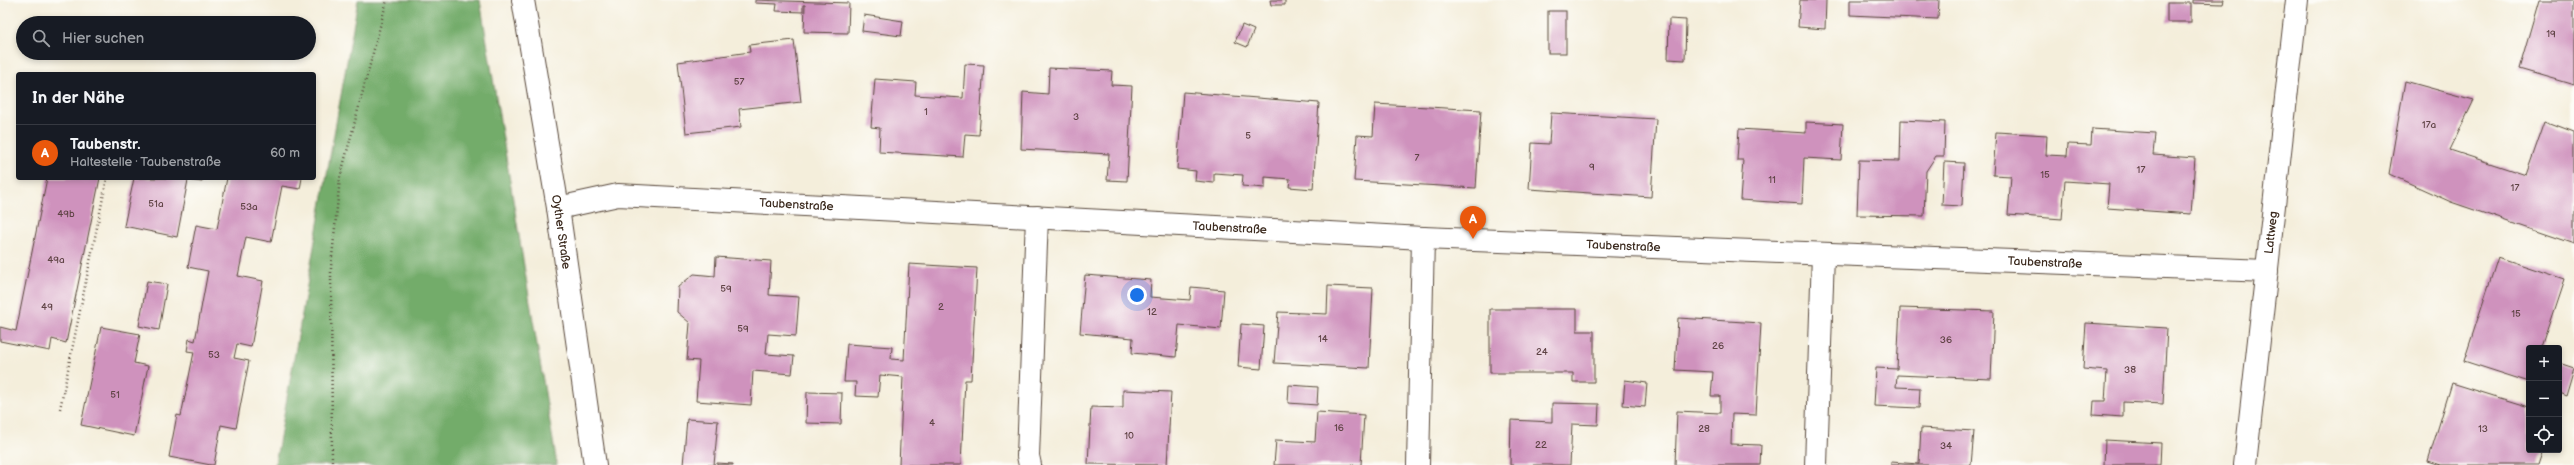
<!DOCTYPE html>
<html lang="de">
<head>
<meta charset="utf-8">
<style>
  :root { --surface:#171b24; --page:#20242c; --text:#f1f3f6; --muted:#9ea1a6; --line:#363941; --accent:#ea580c }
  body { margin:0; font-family:"Balsamiq Sans",sans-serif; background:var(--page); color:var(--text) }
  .controls { position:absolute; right:12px; bottom:12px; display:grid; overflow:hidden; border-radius:4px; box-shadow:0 2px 6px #0003 }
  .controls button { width:36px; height:36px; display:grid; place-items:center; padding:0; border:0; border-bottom:1px solid var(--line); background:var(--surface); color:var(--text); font:20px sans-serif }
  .you { position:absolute; left:1137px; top:295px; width:14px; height:14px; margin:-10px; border:3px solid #fff; border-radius:50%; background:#1a73e8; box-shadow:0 0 0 6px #1a73e833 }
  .badge { display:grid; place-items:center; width:26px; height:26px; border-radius:50%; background:var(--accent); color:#fff; font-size:13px; font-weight:700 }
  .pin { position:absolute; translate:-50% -33px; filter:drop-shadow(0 1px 2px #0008) }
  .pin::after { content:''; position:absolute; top:21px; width:14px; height:12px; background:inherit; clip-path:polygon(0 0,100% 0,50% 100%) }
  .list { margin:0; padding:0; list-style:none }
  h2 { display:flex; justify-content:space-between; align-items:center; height:52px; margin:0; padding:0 16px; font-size:17px }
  h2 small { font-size:13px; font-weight:400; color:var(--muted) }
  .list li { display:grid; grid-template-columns:26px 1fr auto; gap:12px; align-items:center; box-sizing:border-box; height:56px; padding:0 16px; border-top:1px solid var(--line) }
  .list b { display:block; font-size:15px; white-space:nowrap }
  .list p { margin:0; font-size:13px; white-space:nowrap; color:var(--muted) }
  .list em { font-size:13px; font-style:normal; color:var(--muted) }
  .icon { flex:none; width:22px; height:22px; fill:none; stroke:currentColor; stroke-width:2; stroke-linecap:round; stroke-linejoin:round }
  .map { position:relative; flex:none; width:2574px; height:465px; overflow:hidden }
  .search { position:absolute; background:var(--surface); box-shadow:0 2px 6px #0003; left:16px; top:16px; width:300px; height:44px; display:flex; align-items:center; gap:10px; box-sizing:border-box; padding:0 14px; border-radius:22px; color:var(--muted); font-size:15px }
  .panel { position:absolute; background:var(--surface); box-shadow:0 2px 6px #0003; left:16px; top:72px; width:300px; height:108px; border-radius:4px }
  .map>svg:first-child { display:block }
</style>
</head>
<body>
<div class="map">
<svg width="2574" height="465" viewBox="0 0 2574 465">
  <rect width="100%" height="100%" fill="#fdfcf7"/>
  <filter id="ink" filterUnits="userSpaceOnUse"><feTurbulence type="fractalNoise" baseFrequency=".025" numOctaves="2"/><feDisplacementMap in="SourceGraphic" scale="8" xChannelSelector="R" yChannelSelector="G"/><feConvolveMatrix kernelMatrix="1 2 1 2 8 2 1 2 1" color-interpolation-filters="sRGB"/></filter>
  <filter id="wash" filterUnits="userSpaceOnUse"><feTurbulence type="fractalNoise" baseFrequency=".012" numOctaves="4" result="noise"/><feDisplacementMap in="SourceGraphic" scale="16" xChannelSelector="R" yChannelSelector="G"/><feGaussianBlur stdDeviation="0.9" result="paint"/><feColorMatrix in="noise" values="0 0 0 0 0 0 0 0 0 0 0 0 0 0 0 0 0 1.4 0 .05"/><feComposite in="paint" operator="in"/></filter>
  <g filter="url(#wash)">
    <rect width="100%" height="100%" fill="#f4eedb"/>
    <!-- forest -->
    <polygon fill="#73ac6a" stroke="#576b44" points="358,0 480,0 557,465 275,465"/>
    <g id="blocks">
      <!-- building -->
      <g fill="#cf92bd">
        <polygon points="755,0 849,3 848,33 804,32 805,5 803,5 803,12 776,11 777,4 755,3"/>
        <polygon points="1270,0 1285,0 1285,5 1271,5"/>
        <polygon points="1800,0 1826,0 1825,29 1798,27"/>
        <polygon points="1850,0 1939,0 1938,19 1850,15"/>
        <polygon points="2193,0 2224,0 2223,4 2193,3"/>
        <polygon points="2539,0 2574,0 2574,85 2519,69"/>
        <rect x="2167" y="3" width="24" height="19"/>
        <rect x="1548" y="11" width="18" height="42"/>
        <polygon points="864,15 903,21 901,36 862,31"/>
        <polygon points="1669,19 1686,20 1685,60 1668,59"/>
        <polygon points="1242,25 1254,30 1247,47 1235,42"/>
        <polygon points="794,40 801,102 739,109 741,127 686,133 678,62 750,52 749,45"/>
        <polygon points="965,64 984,65 979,135 965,134 963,157 879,152 880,128 871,127 875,79 916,82 915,95 963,98"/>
        <polygon points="1049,68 1112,71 1111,85 1132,86 1127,181 1107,180 1109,154 1021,149 1023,92 1048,94"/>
        <polygon points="2405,81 2474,100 2450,150 2526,175 2545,121 2574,132 2574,244 2451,202 2389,174"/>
        <polygon points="1183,92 1319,103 1313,189 1289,187 1290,179 1265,177 1265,188 1242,186 1243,175 1214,173 1214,183 1195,181 1196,171 1177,169"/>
        <polygon points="1375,104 1481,110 1476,188 1354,181 1357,135 1373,136"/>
        <polygon points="1551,113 1656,119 1651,197 1529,189 1532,143 1549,144"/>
        <polygon points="1901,120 1945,122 1944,156 1936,156 1926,171 1924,216 1857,215 1859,160 1900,161"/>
        <polygon points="1806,122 1843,124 1841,160 1804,158 1802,204 1740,200 1743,160 1737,160 1739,129 1806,133"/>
        <polygon points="2092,129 2155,133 2153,155 2195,158 2191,214 2107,208 2109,184 2065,181 2062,219 2008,215 2011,176 1993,175 1996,132 2047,135 2046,155 2067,156 2068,144 2091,145"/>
        <polygon points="1944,162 1964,163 1962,206 1942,205"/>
        <polygon points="47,178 100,178 66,343 52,339 50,351 0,341 0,327 16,331"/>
        <polygon points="134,178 203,178 202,182 188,180 177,237 124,226"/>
        <polygon points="227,178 302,178 300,189 282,186 271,242 246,237 238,276 263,281 251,347 237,344 234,358 249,361 236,428 221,425 214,465 211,465 169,457 177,415 181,416 194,352 187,351 189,339 195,341 208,271 188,267 196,225 217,229"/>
        <polygon points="716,257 771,261 769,295 799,297 796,336 768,334 766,354 794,356 792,374 753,371 751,405 696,401 699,361 687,360 690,323 677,312 678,287 694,274 715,276"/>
        <polygon points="2498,257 2564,279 2541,348 2529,348 2529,382 2464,361"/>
        <polygon points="909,264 977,268 971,380 965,380 961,465 899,465 903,377 880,375 878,397 855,396 856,382 844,382 847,344 892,347 891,359 904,360"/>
        <polygon points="1085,275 1151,280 1150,297 1190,300 1191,287 1224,290 1221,329 1179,325 1176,357 1132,353 1133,338 1080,333"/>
        <polygon points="147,281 167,284 159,330 139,326"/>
        <polygon points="1328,286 1373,288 1369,368 1274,363 1278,312 1327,314"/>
        <polygon points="1900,308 1994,311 1991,379 1897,375 1896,387 1920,388 1919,408 1874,406 1876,368 1897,369"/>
        <polygon points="1490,309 1577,309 1577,331 1594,331 1594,382 1573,382 1573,373 1490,373"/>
        <polygon points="1678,318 1761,323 1756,415 1732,414 1731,444 1761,445 1760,465 1675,465 1677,411 1720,413 1720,396 1711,396 1713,372 1675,370"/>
        <polygon points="2086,323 2167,328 2163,404 2123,402 2123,417 2093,415 2094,401 2105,401 2107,371 2083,369"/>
        <polygon points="1241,324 1264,326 1261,369 1238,367"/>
        <polygon points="101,327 140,334 134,363 148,366 134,436 81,425"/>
        <polygon points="2559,363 2574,368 2566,395 2559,392"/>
        <polygon points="1625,380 1647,383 1645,407 1623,405"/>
        <polygon points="2452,383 2529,407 2529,450 2543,450 2538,465 2441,465 2428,461"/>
        <polygon points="1289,385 1318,387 1317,405 1288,403"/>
        <polygon points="1123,390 1171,392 1167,465 1088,464 1091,407 1123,408"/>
        <polygon points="807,392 842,393 841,424 806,423"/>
        <polygon points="1552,403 1599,404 1598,425 1572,424 1570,465 1510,465 1511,420 1552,422"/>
        <polygon points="1317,412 1364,415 1361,465 1274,465 1276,440 1315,442"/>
        <polygon points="687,419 718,421 714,465 683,465"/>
        <polygon points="1921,428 1974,431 1971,465 1891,465 1891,462 1919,464"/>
        <polygon points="2105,440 2161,443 2160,465 2104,465"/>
        <polygon points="717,463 733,464 733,465 717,465"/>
      </g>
    </g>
  </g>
  <g filter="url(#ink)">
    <use href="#blocks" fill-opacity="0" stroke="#57473a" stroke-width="1"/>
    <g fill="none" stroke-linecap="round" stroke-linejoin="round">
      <defs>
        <g id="street">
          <path id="s1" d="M558,208L618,195L1423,238L2267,271"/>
          <polyline points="1030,465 1028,456 1037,217"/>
          <polyline points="1418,465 1423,238"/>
          <polyline points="1816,465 1823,254"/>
        </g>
        <g id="secondary">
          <path id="s2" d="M523,0L558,208L595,465"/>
          <path id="s3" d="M2245,465L2297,0"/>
        </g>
      </defs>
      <!-- street casing -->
      <use href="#street" stroke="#57473a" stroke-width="24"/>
      <!-- secondary casing -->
      <use href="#secondary" stroke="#57473a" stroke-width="24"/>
      <!-- path -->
      <g stroke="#57473a" stroke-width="2.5" stroke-dasharray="1 3" stroke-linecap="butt">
        <polyline points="60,409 107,178"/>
        <polyline points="332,465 331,267 340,178 387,0"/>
      </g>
      <!-- street -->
      <use href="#street" stroke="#fff" stroke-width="22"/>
      <!-- secondary -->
      <use href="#secondary" stroke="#fff" stroke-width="22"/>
    </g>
  </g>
  <g text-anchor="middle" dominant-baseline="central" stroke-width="3" stroke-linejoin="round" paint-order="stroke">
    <!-- number labels -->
    <g font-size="10" fill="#604446">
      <text x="2551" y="34">19</text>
      <text x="739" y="82">57</text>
      <text x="926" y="112">1</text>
      <text x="1076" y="117">3</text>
      <text x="2429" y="125">17a</text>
      <text x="1248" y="136">5</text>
      <text x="1417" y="158">7</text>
      <text x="1592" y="167">9</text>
      <text x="2141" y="170">17</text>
      <text x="2045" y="175">15</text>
      <text x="1772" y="180">11</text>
      <text x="2515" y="188">17</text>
      <text x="156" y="204">51a</text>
      <text x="249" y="207">53a</text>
      <text x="66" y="214">49b</text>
      <text x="56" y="260">49a</text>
      <text x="726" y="289">59</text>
      <text x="47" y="307">49</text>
      <text x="941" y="307">2</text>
      <text x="1152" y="312">12</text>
      <text x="2516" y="314">15</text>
      <text x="743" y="329">59</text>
      <text x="1323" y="339">14</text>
      <text x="1946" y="340">36</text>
      <text x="1718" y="346">26</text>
      <text x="1542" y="352">24</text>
      <text x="214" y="355">53</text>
      <text x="2130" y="370">38</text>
      <text x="115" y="395">51</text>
      <text x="932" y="423">4</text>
      <text x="1339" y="428">16</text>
      <text x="1704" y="429">28</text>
      <text x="2483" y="429">13</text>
      <text x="1129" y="436">10</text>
      <text x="1541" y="445">22</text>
      <text x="1946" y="446">34</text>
    </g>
    <!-- street labels -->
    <g font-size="12" fill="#3b2a1e" stroke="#fdfcf7">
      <text stroke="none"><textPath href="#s1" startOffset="240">Taubenstraße</textPath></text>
      <text stroke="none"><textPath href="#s1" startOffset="674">Taubenstraße</textPath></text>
      <text stroke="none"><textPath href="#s2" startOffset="235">Oyther Straße</textPath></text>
      <text stroke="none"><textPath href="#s3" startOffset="234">Lattweg</textPath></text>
      <text stroke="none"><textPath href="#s1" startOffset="1068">Taubenstraße</textPath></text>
      <text stroke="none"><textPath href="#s1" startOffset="1490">Taubenstraße</textPath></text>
    </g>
  </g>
</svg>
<div class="controls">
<button>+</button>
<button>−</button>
<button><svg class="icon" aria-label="locate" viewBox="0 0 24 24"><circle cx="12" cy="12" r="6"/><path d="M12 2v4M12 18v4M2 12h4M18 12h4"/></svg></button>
</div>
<div class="you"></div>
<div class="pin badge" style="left:1473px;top:239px">A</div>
<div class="search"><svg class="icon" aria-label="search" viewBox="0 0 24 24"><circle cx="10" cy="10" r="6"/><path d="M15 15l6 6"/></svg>Hier suchen</div>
<section class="panel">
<h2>In der Nähe<small></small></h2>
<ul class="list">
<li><span class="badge">A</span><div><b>Taubenstr.</b><p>Haltestelle · Taubenstraße</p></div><em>60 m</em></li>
</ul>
</section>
</div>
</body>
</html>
